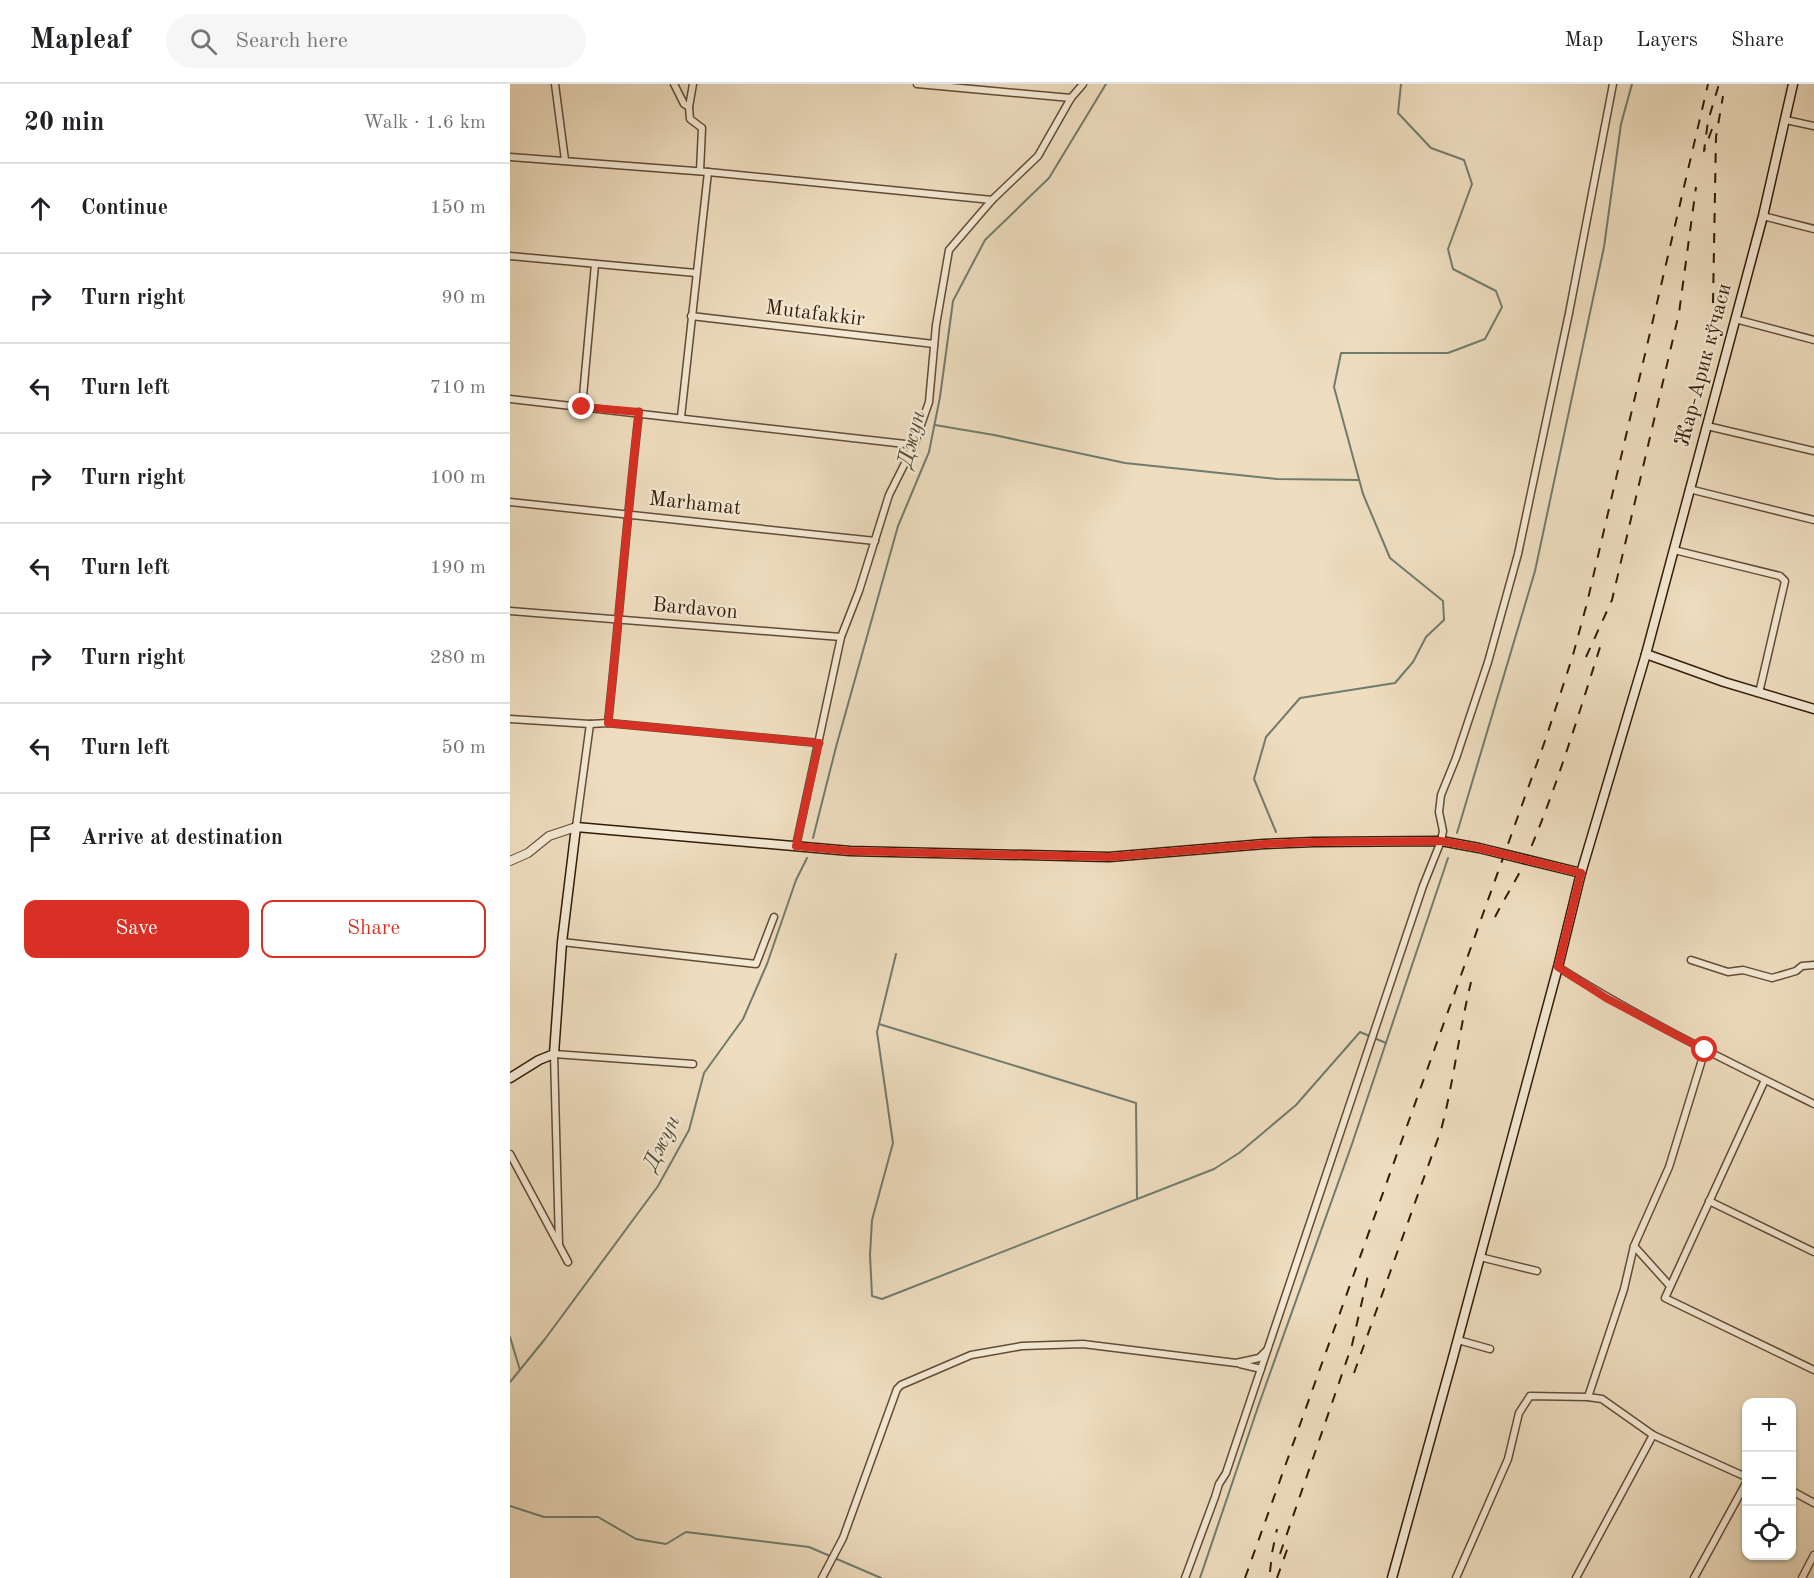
<!DOCTYPE html>
<html lang="en">
<head>
<meta charset="utf-8">
<style>
  :root { --surface:#fff; --page:#f6f6f6; --text:#202124; --muted:#757577; --line:#e0e0e0; --accent:#d93025 }
  body { margin:0; font-family:"Old Standard TT",serif; background:var(--page); color:var(--text) }
  .controls { position:absolute; right:18px; bottom:18px; display:grid; overflow:hidden; border-radius:12px; box-shadow:0 2px 4px #0004 }
  .controls button { width:54px; height:54px; display:grid; place-items:center; padding:0; border:0; border-bottom:2px solid var(--line); background:var(--surface); color:var(--text); font:30px sans-serif }
  .stop { position:absolute; width:18px; height:18px; margin:-14px; border:4px solid #d93025; border-radius:50%; background:#fff }
  .stop.end { background:#d93025; border-color:#fff; box-shadow:0 2px 6px #0008 }
  .list { margin:0; padding:0; list-style:none }
  h2 { display:flex; justify-content:space-between; align-items:center; height:78px; margin:0; padding:0 24px; font-size:26px }
  h2 small { font-size:20px; font-weight:400; color:var(--muted) }
  .list li { display:grid; grid-template-columns:39px 1fr auto; gap:18px; align-items:center; box-sizing:border-box; height:90px; padding:0 24px; border-top:2px solid var(--line) }
  .list b { display:block; font-size:22px; white-space:nowrap }
  .list em { font-size:20px; font-style:normal; color:var(--muted) }
  .actions { display:flex; gap:12px; padding:18px 24px }
  .actions a { flex:1; padding:14px 0; border:2px solid var(--accent); border-radius:12px; text-align:center; font-size:21px; color:var(--accent) }
  .actions .main { background:var(--accent); color:#fff }
  .icon { flex:none; width:33px; height:33px; fill:none; stroke:currentColor; stroke-width:2; stroke-linecap:round; stroke-linejoin:round }
  .map { position:relative; flex:none; width:1304px; height:1494px; overflow:hidden }
  header { display:flex; align-items:center; gap:36px; box-sizing:border-box; height:84px; padding:0 30px; background:var(--surface); border-bottom:2px solid var(--line) }
  header strong { font-size:28px }
  nav { display:flex; gap:33px; margin-inline-start:auto; font-size:21px }
  .search { width:420px; height:54px; background:var(--page); display:flex; align-items:center; gap:15px; box-sizing:border-box; padding:0 21px; border-radius:33px; color:var(--muted); font-size:22px }
  main { display:flex }
  aside { flex:1; background:var(--surface) }
  .map>svg:first-child { display:block }
</style>
</head>
<body>
<header>
<strong>Mapleaf</strong>
<div class="search"><svg class="icon" aria-label="search" viewBox="0 0 24 24"><circle cx="10" cy="10" r="6"/><path d="M15 15l6 6"/></svg>Search here</div>
<nav><a>Map</a><a>Layers</a><a>Share</a></nav>
</header>
<main>
<aside>
<h2>20 min<small>Walk · 1.6 km</small></h2>
<ul class="list">
<li><svg class="icon" aria-label="ahead" viewBox="0 0 24 24"><path d="M12 20V5M6 11l6-6 6 6"/></svg><div><b>Continue</b></div><em>150 m</em></li>
<li><svg class="icon" aria-label="right" viewBox="0 0 24 24"><path d="M7 20v-9h11M14 6l5 5-5 5"/></svg><div><b>Turn right</b></div><em>90 m</em></li>
<li><svg class="icon" aria-label="left" viewBox="0 0 24 24"><path d="M17 20v-9H6M10 6l-5 5 5 5"/></svg><div><b>Turn left</b></div><em>710 m</em></li>
<li><svg class="icon" aria-label="right" viewBox="0 0 24 24"><path d="M7 20v-9h11M14 6l5 5-5 5"/></svg><div><b>Turn right</b></div><em>100 m</em></li>
<li><svg class="icon" aria-label="left" viewBox="0 0 24 24"><path d="M17 20v-9H6M10 6l-5 5 5 5"/></svg><div><b>Turn left</b></div><em>190 m</em></li>
<li><svg class="icon" aria-label="right" viewBox="0 0 24 24"><path d="M7 20v-9h11M14 6l5 5-5 5"/></svg><div><b>Turn right</b></div><em>280 m</em></li>
<li><svg class="icon" aria-label="left" viewBox="0 0 24 24"><path d="M17 20v-9H6M10 6l-5 5 5 5"/></svg><div><b>Turn left</b></div><em>50 m</em></li>
<li><svg class="icon" aria-label="arrive" viewBox="0 0 24 24"><path d="M6 21V4h12l-3 4 3 4H6"/></svg><div><b>Arrive at destination</b></div></li>
</ul>
<div class="actions"><a class="main">Save</a><a>Share</a></div>
</aside>
<div class="map">
<svg width="1304" height="1494" viewBox="0 0 1304 1494">
  <rect width="100%" height="100%" fill="#eeddbf"/>
  <filter id="stains"><feTurbulence type="fractalNoise" baseFrequency=".00333" numOctaves="4"/><feColorMatrix values="0 0 0 0 .2 0 0 0 0 .09 0 0 0 0 .02 0 0 0 .5 -.17"/></filter>
  <radialGradient id="worn" r=".72"><stop offset=".6" stop-color="#630" stop-opacity="0"/><stop offset="1" stop-color="#630" stop-opacity=".3"/></radialGradient>
  <g fill="none" stroke-linecap="round" stroke-linejoin="round">
    <!-- stream -->
    <g stroke="#707c6d" stroke-width="2">
      <polyline points="425,341 484,351 615,379 767,395 849,396"/>
      <polyline points="766,748 744,695 756,653 790,614 885,599 903,578 916,553 934,536 933,517 880,474 853,410 824,303 831,269 938,269 975,255 992,223 986,207 943,185 938,165 962,100 954,76 921,64 888,29 891,0"/>
      <polyline points="947,749 1025,487 1094,163 1111,40 1122,0"/>
      <polyline points="303,754 326,663 388,442 419,368 430,313 443,217 475,156 539,94 596,0"/>
      <polyline points="386,870 367,948 383,1059 362,1136 360,1171 362,1212 372,1215 704,1085 729,1069 786,1021 850,948 876,959"/>
      <polyline points="369,940 626,1019 627,1114"/>
      <polyline points="0,1253 10,1286"/>
      <polyline points="0,1298 35,1255 148,1102 179,1046 194,989 233,935 257,880 286,796 297,774"/>
      <polyline points="0,1422 34,1433 88,1433 126,1455 156,1460 176,1448 299,1463 371,1494"/>
      <polyline points="690,1494 749,1320 842,1060 938,774"/>
    </g>
    <defs>
      <g id="minor">
        <polyline points="45,0 55,76"/>
        <polyline points="164,0 174,20 179,23"/>
        <polyline points="183,0 179,23 180,35 192,44 190,87"/>
        <polyline points="407,0 561,14"/>
        <polyline points="1276,36 1304,42"/>
        <polyline points="0,73 198,88 482,116"/>
        <polyline points="1253,132 1304,145"/>
        <polyline points="0,172 186,189"/>
        <polyline points="181,232 424,260"/>
        <polyline points="1225,235 1304,256"/>
        <polyline points="0,315 404,361"/>
        <polyline points="72,323 85,180"/>
        <polyline points="171,333 198,88"/>
        <polyline points="1197,342 1304,367"/>
        <polyline points="1179,405 1304,436"/>
        <polyline points="0,418 365,457"/>
        <polyline points="1164,466 1270,492 1275,497 1249,609"/>
        <polyline points="0,527 331,553"/>
        <polyline points="0,635 80,640 98,639 309,659"/>
        <path d="M98,639C109,536 117,432 129,328"/>
        <polyline points="66,743 80,640"/>
        <polyline points="286,762 331,553 349,507 379,411 404,361 419,318 426,241 439,166 482,116 528,72 561,14 573,0"/>
        <polyline points="52,858 246,880 264,833"/>
        <polyline points="1181,876 1218,888 1233,886 1262,894 1286,887 1292,882 1304,881"/>
        <path d="M1048,883C1130,935 1217,977 1304,1020"/>
        <polyline points="1255,996 1155,1214 1304,1286"/>
        <polyline points="0,1070 58,1178"/>
        <polyline points="1199,1117 1304,1168"/>
        <polyline points="49,1161 44,970 183,980"/>
        <polyline points="1124,1162 1160,1202"/>
        <polyline points="970,1173 1027,1187"/>
        <polyline points="948,1256 980,1265"/>
        <polyline points="730,1280 751,1285"/>
        <polyline points="1078,1313 1114,1205 1124,1162 1159,1083 1195,966"/>
        <polyline points="1282,1407 1304,1419"/>
        <polyline points="312,1494 333,1454 387,1305 391,1301 461,1271 512,1262 573,1260 726,1279 749,1274 757,1266"/>
        <polyline points="675,1494 705,1413 709,1400 716,1389 913,802 931,757 933,747 929,728 931,711 946,674 978,578 1008,470 1059,229 1103,0"/>
        <polyline points="946,1494 998,1375 1009,1329 1020,1312 1078,1313 1092,1315 1143,1351 1236,1393"/>
        <polyline points="1066,1494 1143,1351"/>
        <polyline points="1184,1494 1236,1399"/>
        <polyline points="1292,1494 1304,1471"/>
      </g>
      <polyline id="tertiary" points="0,777 18,769 39,752 66,743"/>
      <g id="secondary">
        <polyline points="1136,570 1214,598 1304,625"/>
        <polyline points="0,994 29,976 44,970 52,858 66,743 340,767 599,773 754,760 804,758 931,757 969,764 1071,789"/>
        <polyline points="882,1494 942,1277 1048,883 1071,789 1136,570 1253,132 1283,0"/>
      </g>
    </defs>
    <!-- minor casing -->
    <use href="#minor" stroke="#624c35" stroke-width="9"/>
    <!-- tertiary casing -->
    <use href="#tertiary" stroke="#624c35" stroke-width="10"/>
    <!-- secondary casing -->
    <use href="#secondary" stroke="#331c07" stroke-width="11"/>
    <!-- minor -->
    <use href="#minor" stroke="#f4e9d5" stroke-width="6"/>
    <!-- tertiary -->
    <use href="#tertiary" stroke="#f4e9d5" stroke-width="8"/>
    <!-- secondary -->
    <use href="#secondary" stroke="#f4e9d5" stroke-width="8"/>
    <!-- rail -->
    <g stroke="#331c07" stroke-width="2" stroke-dasharray="10 10" stroke-linecap="butt">
      <polyline points="1202,45 1194,67 1198,37 1209,0"/>
      <polyline points="1203,219 1206,53 1213,12"/>
      <polyline points="1076,573 1102,516 1169,229 1186,103"/>
      <path d="M985,833C995,813 1008,794 1017,773C1047,703 1069,629 1092,557"/>
      <path d="M844,1289L931,1046C944,997 949,947 961,898"/>
      <polyline points="770,1470 842,1261 859,1187"/>
      <polyline points="760,1488 762,1469 767,1445"/>
      <polyline points="735,1494 1036,654 1063,571 1077,519 1198,0"/>
      <polyline points="767,1494 778,1463"/>
    </g>
  </g>
  <g fill="none" stroke-linecap="round" stroke-linejoin="round">
    <!-- route -->
    <path stroke="#d93025" stroke-width="8" d="M72,323L129,328C117,432 109,536 98,639L309,659L286,762L340,767L599,773L754,760L804,758L931,757L969,764L1071,789L1048,883L1096,914L1195,966"/>
  </g>
  <g text-anchor="middle" dominant-baseline="central" stroke-width="4.5" stroke-linejoin="round" paint-order="stroke">
    <!-- street labels -->
    <g font-size="21" fill="#331c07" stroke="#f4e9d5">
      <text transform="translate(305 230) rotate(7)">Mutafakkir</text>
      <text transform="translate(1194 281) rotate(-75)">Жар-Арик кўчаси</text>
      <text transform="translate(185 420) rotate(6)">Marhamat</text>
      <text transform="translate(185 525) rotate(5)">Bardavon</text>
    </g>
    <!-- water labels -->
    <g font-size="22" font-style="italic" fill="#524c3a" stroke="#f4e9d5">
      <text transform="translate(402 355) rotate(-76)">Джун</text>
      <text transform="translate(152 1059) rotate(-64)">Джун</text>
    </g>
  </g>
  <rect width="100%" height="100%" filter="url(#stains)"/>
  <rect width="100%" height="100%" fill="url(#worn)"/>
</svg>
<div class="controls">
<button>+</button>
<button>−</button>
<button><svg class="icon" aria-label="locate" viewBox="0 0 24 24"><circle cx="12" cy="12" r="6"/><path d="M12 2v4M12 18v4M2 12h4M18 12h4"/></svg></button>
</div>
<div class="stop" style="left:1195px;top:966px"></div>
<div class="stop end" style="left:72px;top:323px"></div>
</div>
</main>
</body>
</html>
